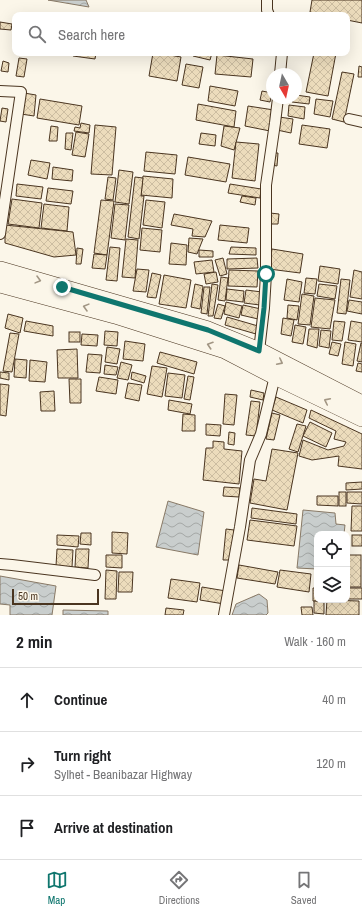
<!DOCTYPE html>
<html lang="en">
<head>
<meta charset="utf-8">
<style>
  :root { --surface:#fff; --page:#f6f6f6; --text:#202124; --muted:#757577; --line:#e0e0e0; --accent:#0f766e }
  body { margin:0; font-family:"Archivo Narrow",sans-serif; background:var(--page); color:var(--text) }
  .controls { position:absolute; right:12px; bottom:12px; display:grid; overflow:hidden; border-radius:8px; box-shadow:0 4px 16px #0002 }
  .controls button { width:36px; height:36px; display:grid; place-items:center; padding:0; border:0; border-bottom:1px solid var(--line); background:var(--surface); color:var(--text); font:20px sans-serif }
  .compass { position:absolute; left:266px; top:68px; width:36px; height:36px; border-radius:50%; background:var(--surface); box-shadow:0 4px 16px #0002; rotate:171deg }
  .scale { position:absolute; left:12px; bottom:10px; width:87px; box-sizing:border-box; padding-left:4px; border:2px solid #4a3520; border-top:0; font-size:11px; line-height:14px; white-space:nowrap; color:#4a3520; -webkit-text-stroke:3px #fbf6e9; paint-order:stroke }
  .stop { position:absolute; width:12px; height:12px; margin:-9px; border:3px solid #0f766e; border-radius:50%; background:#fff }
  .stop.end { background:#0f766e; border-color:#fff; box-shadow:0 1px 4px #0008 }
  .list { margin:0; padding:0; list-style:none }
  h2 { display:flex; justify-content:space-between; align-items:center; height:52px; margin:0; padding:0 16px; font-size:17px }
  h2 small { font-size:13px; font-weight:400; color:var(--muted) }
  .list li { display:grid; grid-template-columns:26px 1fr auto; gap:12px; align-items:center; box-sizing:border-box; height:64px; padding:0 16px; border-top:1px solid var(--line) }
  .list b { display:block; font-size:15px; white-space:nowrap }
  .list p { margin:0; font-size:13px; white-space:nowrap; color:var(--muted) }
  .list em { font-size:13px; font-style:normal; color:var(--muted) }
  .icon { flex:none; width:22px; height:22px; fill:none; stroke:currentColor; stroke-width:2; stroke-linecap:round; stroke-linejoin:round }
  .map { position:relative; flex:none; width:362px; height:615px; overflow:hidden }
  .search { position:absolute; background:var(--surface); box-shadow:0 4px 16px #0002; left:12px; right:12px; top:12px; height:44px; display:flex; align-items:center; gap:10px; box-sizing:border-box; padding:0 14px; border-radius:8px; color:var(--muted); font-size:15px }
  .sheet { height:244px; background:var(--surface) }
  nav { display:flex; justify-content:space-around; align-items:center; box-sizing:border-box; height:56px; border-top:1px solid var(--line); background:var(--surface); font-size:11px; color:var(--muted) }
  nav a { display:grid; justify-items:center; gap:2px }
  nav .on { color:var(--accent) }
  .map>svg:first-child { display:block }
</style>
</head>
<body>
<div class="map">
<svg width="362" height="615" viewBox="0 0 362 615">
  <defs>
    <pattern id="water-waves" width="16" height="10" patternUnits="userSpaceOnUse"><rect width="16" height="10" fill="#c9cecd"/><path d="M0 5q4-4 8 0t8 0" fill="none" stroke="#a5a8a6"/></pattern>
    <pattern id="building-cross-hatch" width="8" height="8" patternUnits="userSpaceOnUse"><rect width="8" height="8" fill="#ecdcbc"/><path d="M0 0l8 8M0 8l8-8" fill="none" stroke="#ccbda1"/></pattern>
  </defs>
  <rect width="100%" height="100%" fill="#fbf6e9"/>
  <!-- water -->
  <g fill="url(#water-waves)" stroke="#887966">
    <polygon points="48,0 86,0 89,7"/>
    <polygon points="168,501 204,512 198,555 156,547"/>
    <polygon points="303,510 335,513 336,524 345,525 344,534 317,534 317,569 297,568"/>
    <polygon points="0,576 56,586 52,615 10,615 10,605 0,604"/>
    <polygon points="259,594 267,600 268,613 266,615 232,615 236,604"/>
    <polygon points="63,610 108,611 108,615 63,615"/>
  </g>
  <!-- building -->
  <g fill="url(#building-cross-hatch)" stroke="#4a3520">
    <polygon points="312,0 362,0 362,23 347,20 347,15 323,15 310,12"/>
    <polygon points="0,22 12,24 11,30 0,29"/>
    <polygon points="74,53 96,53 95,59 73,56"/>
    <polygon points="153,53 158,53 181,57 177,81 149,76"/>
    <polygon points="194,53 212,53 210,60 193,56"/>
    <polygon points="314,53 336,53 328,96 306,92"/>
    <polygon points="217,55 253,59 251,77 215,74"/>
    <polygon points="19,58 27,59 24,77 16,76"/>
    <polygon points="3,61 9,63 8,72 1,71"/>
    <polygon points="186,64 203,67 199,88 182,85"/>
    <polygon points="359,66 362,67 362,77 358,77"/>
    <polygon points="342,72 354,74 344,122 332,119"/>
    <polygon points="210,86 238,91 235,106 208,101"/>
    <polygon points="262,91 272,93 270,102 260,100"/>
    <polygon points="24,93 36,95 34,116 21,114"/>
    <polygon points="296,95 310,97 309,104 292,102 293,98 296,98"/>
    <polygon points="40,99 82,106 79,125 37,118"/>
    <polygon points="316,99 333,101 330,117 314,114"/>
    <polygon points="198,104 236,111 234,127 196,120"/>
    <polygon points="289,105 305,107 304,119 288,116"/>
    <polygon points="248,106 274,110 270,131 245,126"/>
    <polygon points="2,108 8,109 6,122 0,121"/>
    <polygon points="279,117 293,119 291,133 277,130"/>
    <polygon points="81,123 90,125 89,133 74,131 75,127 80,128"/>
    <polygon points="95,125 116,127 112,175 91,174"/>
    <polygon points="302,125 330,129 327,148 299,144"/>
    <polygon points="51,126 58,127 57,141 49,141"/>
    <polygon points="224,126 240,128 234,150 221,146"/>
    <polygon points="76,132 89,134 85,157 72,155"/>
    <polygon points="66,133 73,133 71,150 65,149"/>
    <polygon points="201,133 216,135 215,146 199,144"/>
    <polygon points="236,142 259,144 255,181 232,178"/>
    <polygon points="146,152 177,155 175,174 144,171"/>
    <polygon points="273,153 278,153 277,166 272,165"/>
    <polygon points="188,157 230,164 226,182 185,175"/>
    <polygon points="31,160 50,163 47,179 28,175"/>
    <polygon points="53,167 73,170 72,181 52,179"/>
    <polygon points="119,170 133,172 129,204 115,202"/>
    <polygon points="143,176 173,179 172,198 141,195"/>
    <polygon points="108,177 116,178 113,200 105,199"/>
    <polygon points="135,177 143,178 141,196 144,196 139,239 128,237"/>
    <polygon points="17,184 43,187 41,199 16,196"/>
    <polygon points="230,184 261,189 260,198 228,193"/>
    <polygon points="48,188 73,191 71,204 46,201"/>
    <polygon points="242,196 256,198 255,205 240,202"/>
    <polygon points="12,199 42,203 39,228 8,224"/>
    <polygon points="101,200 114,201 107,255 94,253"/>
    <polygon points="146,200 165,202 162,228 143,225"/>
    <polygon points="44,204 69,207 67,231 41,228"/>
    <polygon points="115,204 129,205 125,240 111,238"/>
    <polygon points="270,213 279,214 278,224 269,224"/>
    <polygon points="174,214 212,221 205,237 192,236 193,229 171,225"/>
    <polygon points="5,225 73,232 76,255 54,257 5,243"/>
    <polygon points="220,225 249,228 247,243 218,240"/>
    <polygon points="142,228 162,230 160,252 140,250"/>
    <polygon points="189,238 203,239 197,254 188,252"/>
    <polygon points="126,239 138,240 135,278 122,277"/>
    <polygon points="171,243 187,245 186,265 169,264"/>
    <polygon points="110,247 120,248 117,281 106,280"/>
    <polygon points="231,247 256,248 256,255 229,254"/>
    <polygon points="77,248 83,249 81,264 76,264"/>
    <polygon points="272,249 303,254 300,273 269,269"/>
    <polygon points="199,250 213,251 213,257 199,257"/>
    <polygon points="94,254 107,255 105,269 92,268"/>
    <polygon points="223,258 227,274 220,276 215,260"/>
    <polygon points="257,258 258,268 227,269 227,259"/>
    <polygon points="212,260 214,272 196,274 194,262"/>
    <polygon points="320,266 340,269 338,284 318,281"/>
    <polygon points="137,269 149,270 146,292 133,291"/>
    <polygon points="229,270 258,271 257,287 228,286"/>
    <polygon points="354,270 362,272 362,299 350,297"/>
    <polygon points="216,272 218,282 206,284 204,274"/>
    <polygon points="152,273 161,275 156,298 147,297"/>
    <polygon points="164,275 191,280 186,308 159,304"/>
    <polygon points="221,277 228,278 225,301 218,300"/>
    <polygon points="306,278 317,279 315,294 304,293"/>
    <polygon points="287,279 302,282 299,302 284,300"/>
    <polygon points="341,279 350,280 346,314 337,313"/>
    <polygon points="195,284 203,286 200,309 191,307"/>
    <polygon points="212,284 218,285 213,316 208,316"/>
    <polygon points="319,284 337,286 335,299 317,296"/>
    <polygon points="204,287 210,287 207,314 201,313"/>
    <polygon points="227,289 244,291 243,302 226,300"/>
    <polygon points="246,290 262,292 260,305 244,303"/>
    <polygon points="302,294 314,296 310,325 298,324"/>
    <polygon points="315,298 335,300 330,329 311,327"/>
    <polygon points="349,300 362,302 362,314 347,311"/>
    <polygon points="226,302 242,306 239,318 224,314"/>
    <polygon points="218,304 225,306 221,319 214,318"/>
    <polygon points="243,305 261,309 258,319 241,315"/>
    <polygon points="288,305 299,306 297,320 287,318"/>
    <polygon points="8,314 23,318 20,333 5,328"/>
    <polygon points="227,317 258,326 256,334 225,325"/>
    <polygon points="283,318 294,320 291,336 281,334"/>
    <polygon points="26,321 53,326 53,336 24,331"/>
    <polygon points="334,321 345,322 342,341 332,340"/>
    <polygon points="351,321 362,323 362,342 348,340"/>
    <polygon points="295,325 306,327 303,344 292,342"/>
    <polygon points="309,329 319,329 317,348 307,345"/>
    <polygon points="321,330 331,331 329,348 319,346"/>
    <polygon points="105,331 118,332 117,346 104,345"/>
    <rect x="69" y="332" width="11" height="10"/>
    <polygon points="10,333 19,334 12,372 3,371"/>
    <polygon points="82,334 98,335 97,346 81,345"/>
    <polygon points="125,341 145,344 143,361 123,359"/>
    <polygon points="332,342 341,344 338,356 329,354"/>
    <polygon points="345,342 356,344 353,366 342,364"/>
    <polygon points="361,343 362,343 362,362 357,361"/>
    <polygon points="107,347 120,349 117,364 105,362"/>
    <polygon points="77,349 78,378 58,378 57,350"/>
    <polygon points="160,352 197,362 194,374 157,363"/>
    <polygon points="88,354 102,355 100,373 86,372"/>
    <polygon points="15,359 27,360 26,378 14,377"/>
    <polygon points="30,360 47,362 45,382 29,381"/>
    <polygon points="121,362 132,365 128,380 117,378"/>
    <polygon points="358,363 362,364 362,372 356,371"/>
    <polygon points="105,365 118,367 116,375 104,374"/>
    <polygon points="152,366 167,368 162,397 147,394"/>
    <polygon points="0,372 9,373 9,380 0,378"/>
    <polygon points="132,372 146,376 144,383 131,379"/>
    <polygon points="168,373 185,375 182,398 165,396"/>
    <polygon points="188,376 194,377 190,400 184,399"/>
    <polygon points="99,377 118,380 116,394 96,391"/>
    <polygon points="69,379 81,379 81,403 70,403"/>
    <polygon points="128,383 142,385 139,401 125,398"/>
    <polygon points="0,384 9,385 6,416 0,415"/>
    <polygon points="251,390 264,393 263,400 250,397"/>
    <polygon points="54,391 55,411 41,411 40,392"/>
    <polygon points="225,394 237,395 234,425 223,424"/>
    <polygon points="276,397 307,410 303,423 272,410"/>
    <polygon points="169,400 192,404 190,414 168,410"/>
    <polygon points="251,401 260,402 256,436 246,435"/>
    <polygon points="311,410 362,434 362,469 338,466 339,456 312,460 299,456 303,440 328,450 344,446 346,442 334,439 336,431 309,418"/>
    <polygon points="272,413 280,415 274,440 266,439"/>
    <polygon points="183,414 195,415 195,431 182,431"/>
    <polygon points="310,422 332,433 326,447 303,436"/>
    <polygon points="206,424 221,425 220,436 206,435"/>
    <polygon points="297,424 306,426 298,452 289,449"/>
    <polygon points="229,432 235,433 234,445 228,444"/>
    <polygon points="213,441 224,442 224,449 242,451 239,484 203,480 206,448 213,448"/>
    <polygon points="272,449 298,453 287,510 250,503 254,479 266,481"/>
    <polygon points="362,482 362,489 346,490 346,483"/>
    <polygon points="224,487 240,488 239,497 223,496"/>
    <rect x="339" y="492" width="7" height="14"/>
    <polygon points="347,492 362,492 362,504 347,503"/>
    <polygon points="317,496 338,496 338,506 317,505"/>
    <polygon points="352,506 362,506 362,531 351,531"/>
    <polygon points="252,508 297,514 296,524 251,518"/>
    <polygon points="250,520 297,526 294,546 247,540"/>
    <polygon points="226,529 234,530 231,560 223,560"/>
    <polygon points="112,532 128,533 127,554 112,553"/>
    <polygon points="81,533 91,533 91,545 80,544"/>
    <polygon points="57,535 79,536 78,547 57,545"/>
    <rect x="352" y="535" width="10" height="11"/>
    <polygon points="57,549 73,550 72,567 56,566"/>
    <polygon points="76,549 89,549 88,568 75,567"/>
    <polygon points="106,555 122,555 122,568 106,567"/>
    <rect x="347" y="555" width="14" height="32"/>
    <polygon points="239,565 278,572 275,584 237,578"/>
    <polygon points="106,570 117,571 116,599 105,599"/>
    <polygon points="280,570 311,574 309,592 277,587"/>
    <polygon points="119,572 133,572 132,592 118,592"/>
    <polygon points="171,579 200,583 197,602 168,598"/>
    <polygon points="202,587 226,591 224,604 200,600"/>
    <polygon points="313,588 317,588 317,600 324,601 313,601"/>
    <rect x="347" y="588" width="15" height="11"/>
    <polygon points="327,600 359,601 359,615 326,615"/>
    <polygon points="314,601 324,602 324,614 314,613"/>
    <polygon points="301,607 312,607 313,615 302,615"/>
    <polygon points="166,608 184,610 183,615 165,615"/>
  </g>
  <g fill="none" stroke-linecap="round" stroke-linejoin="round">
    <defs>
      <g id="minor">
        <polyline points="267,0 267,10 269,15"/>
        <polyline points="280,74 282,53"/>
        <polyline points="0,91 21,92 0,234"/>
        <polyline points="349,119 362,122"/>
        <polyline points="259,351 264,308 266,274 266,185 275,123 278,98"/>
        <polyline points="0,564 12,565 95,575"/>
        <polyline points="224,615 240,527 250,460 261,434 275,376"/>
      </g>
      <g id="primary">
        <polyline points="0,270 208,330 259,351 362,404"/>
        <polyline points="0,284 115,315 225,350 275,376 362,418"/>
      </g>
    </defs>
    <!-- minor casing -->
    <use href="#minor" stroke="#4a3520" stroke-width="12"/>
    <!-- primary casing -->
    <use href="#primary" stroke="#4a3520" stroke-width="18"/>
    <!-- minor -->
    <use href="#minor" stroke="#fbf6e9" stroke-width="10"/>
    <!-- primary -->
    <use href="#primary" stroke="#fbf6e9" stroke-width="17"/>
  </g>
  <!-- one-way arrows -->
  <defs><path id="oneway-chevron" d="M-2-3.5L2.5 0L-2 3.5" fill="none" stroke-width="1.6" stroke-linecap="round" stroke-linejoin="round"/></defs>
  <g stroke="#a29684">
    <use href="#oneway-chevron" transform="translate(38 280) rotate(15)"/>
    <use href="#oneway-chevron" transform="translate(86 307) rotate(-165)"/>
    <use href="#oneway-chevron" transform="translate(210 345) rotate(-162)"/>
    <use href="#oneway-chevron" transform="translate(280 362) rotate(27)"/>
    <use href="#oneway-chevron" transform="translate(327 401) rotate(-154)"/>
  </g>
  <g fill="none" stroke-linecap="round" stroke-linejoin="round">
    <!-- route -->
    <polyline stroke="#0f766e" stroke-width="5" points="62,287 208,330 259,351 264,308 266,274"/>
  </g>
</svg>
<div class="controls">
<button><svg class="icon" aria-label="locate" viewBox="0 0 24 24"><circle cx="12" cy="12" r="6"/><path d="M12 2v4M12 18v4M2 12h4M18 12h4"/></svg></button>
<button><svg class="icon" aria-label="layers" viewBox="0 0 24 24"><path d="M12 4l9 5-9 5-9-5zM3 14l9 5 9-5"/></svg></button>
</div>
<svg class="compass" viewBox="-18 -18 36 36"><path d="M0-13l5 13h-10z" fill="#e53935"/><path d="M0 13l5-13h-10z" fill="#757577"/></svg>
<div class="scale">50 m</div>
<div class="stop" style="left:266px;top:274px"></div>
<div class="stop end" style="left:62px;top:287px"></div>
<div class="search"><svg class="icon" aria-label="search" viewBox="0 0 24 24"><circle cx="10" cy="10" r="6"/><path d="M15 15l6 6"/></svg>Search here</div>
</div>
<section class="sheet">
<h2>2 min<small>Walk · 160 m</small></h2>
<ul class="list">
<li><svg class="icon" aria-label="ahead" viewBox="0 0 24 24"><path d="M12 20V5M6 11l6-6 6 6"/></svg><div><b>Continue</b></div><em>40 m</em></li>
<li><svg class="icon" aria-label="right" viewBox="0 0 24 24"><path d="M7 20v-9h11M14 6l5 5-5 5"/></svg><div><b>Turn right</b><p>Sylhet - Beanibazar Highway</p></div><em>120 m</em></li>
<li><svg class="icon" aria-label="arrive" viewBox="0 0 24 24"><path d="M6 21V4h12l-3 4 3 4H6"/></svg><div><b>Arrive at destination</b></div></li>
</ul>
</section>
<nav>
<a class="on"><svg class="icon" aria-label="map" viewBox="0 0 24 24"><path d="M3 6l6-2 6 2 6-2v14l-6 2-6-2-6 2zM9 4v14M15 6v14"/></svg>Map</a>
<a><svg class="icon" aria-label="directions" viewBox="0 0 24 24"><path d="M12 3l9 9-9 9-9-9zM9 14v-3h6M13 9l2 2-2 2"/></svg>Directions</a>
<a><svg class="icon" aria-label="saved" viewBox="0 0 24 24"><path d="M7 4h10v16l-5-4-5 4z"/></svg>Saved</a>
</nav>
</body>
</html>
